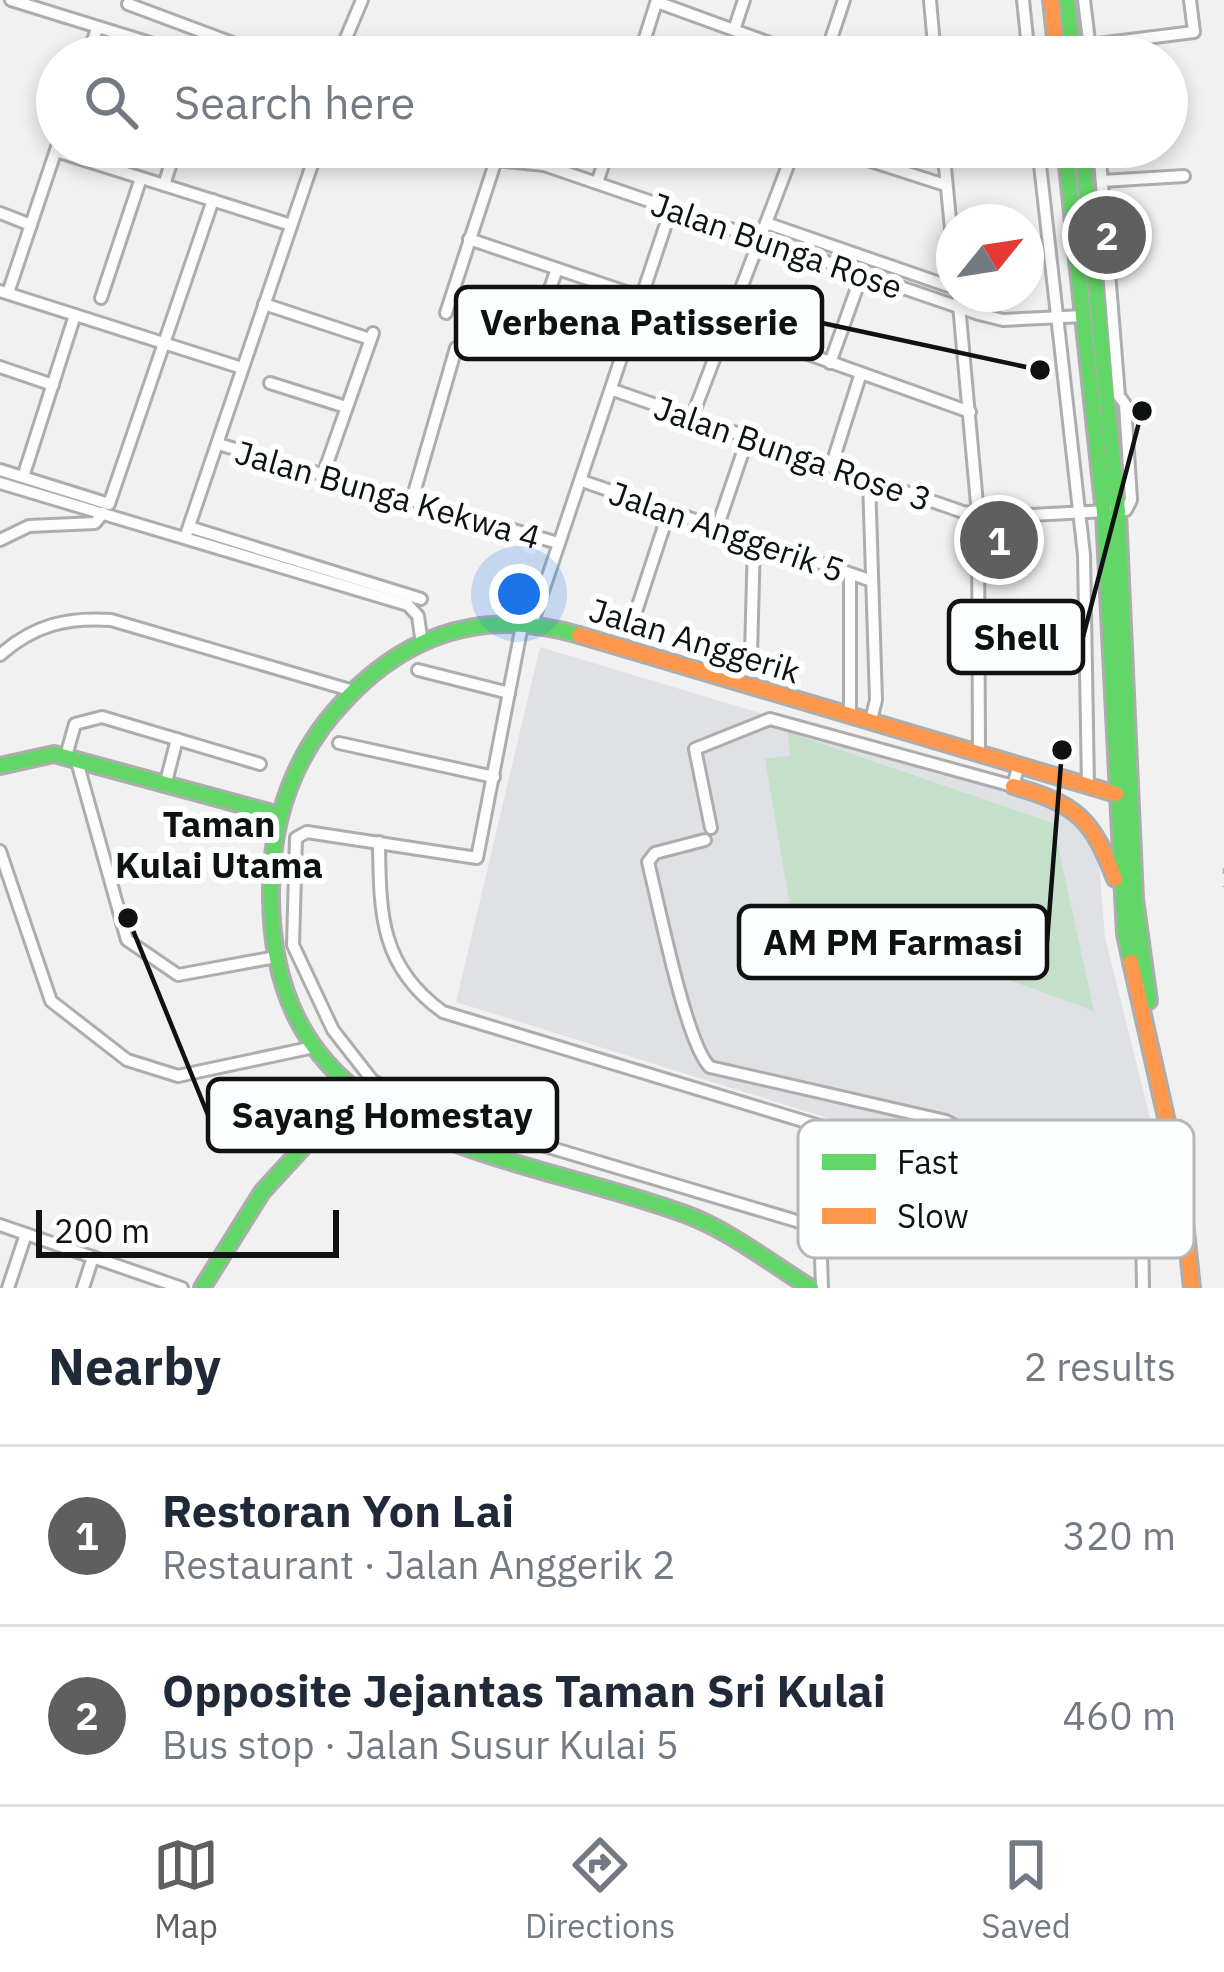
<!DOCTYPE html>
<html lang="en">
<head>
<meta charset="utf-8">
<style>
  :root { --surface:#fff; --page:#f2f2f3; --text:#1f2937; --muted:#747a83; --line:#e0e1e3; --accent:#5f5f5f }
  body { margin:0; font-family:"IBM Plex Sans",sans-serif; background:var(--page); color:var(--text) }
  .compass { position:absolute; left:936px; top:204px; width:108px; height:108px; border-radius:50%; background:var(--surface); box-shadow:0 6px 18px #0003; rotate:60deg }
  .scale { position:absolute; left:36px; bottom:30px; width:303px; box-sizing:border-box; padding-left:12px; border:6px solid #101111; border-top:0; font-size:33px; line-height:42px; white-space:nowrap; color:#101111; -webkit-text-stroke:9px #fdfeff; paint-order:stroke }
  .you { position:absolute; left:519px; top:594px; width:42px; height:42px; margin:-30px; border:9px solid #fff; border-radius:50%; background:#1a73e8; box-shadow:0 0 0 18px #1a73e833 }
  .badge { display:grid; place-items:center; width:78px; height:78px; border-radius:50%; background:var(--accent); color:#fff; font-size:39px; font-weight:700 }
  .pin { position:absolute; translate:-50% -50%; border:6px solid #fff; box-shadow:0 3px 12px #0006 }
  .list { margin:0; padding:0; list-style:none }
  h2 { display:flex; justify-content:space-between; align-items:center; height:156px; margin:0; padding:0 48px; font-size:51px }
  h2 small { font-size:39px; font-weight:400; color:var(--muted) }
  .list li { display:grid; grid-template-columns:78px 1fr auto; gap:36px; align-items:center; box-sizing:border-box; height:180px; padding:0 48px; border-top:3px solid var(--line) }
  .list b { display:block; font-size:45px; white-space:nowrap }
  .list p { margin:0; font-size:39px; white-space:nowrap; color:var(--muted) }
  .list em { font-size:39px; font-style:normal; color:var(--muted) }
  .icon { flex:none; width:66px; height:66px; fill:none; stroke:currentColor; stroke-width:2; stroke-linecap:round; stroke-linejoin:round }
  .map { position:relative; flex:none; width:1224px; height:1288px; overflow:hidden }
  .search { position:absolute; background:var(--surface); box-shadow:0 6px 18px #0003; left:36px; right:36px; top:36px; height:132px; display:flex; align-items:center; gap:30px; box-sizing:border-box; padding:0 42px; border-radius:66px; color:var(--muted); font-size:45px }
  .sheet { height:516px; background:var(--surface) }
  nav { display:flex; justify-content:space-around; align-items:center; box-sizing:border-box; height:168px; border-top:3px solid var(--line); background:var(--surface); font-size:33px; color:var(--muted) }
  nav a { display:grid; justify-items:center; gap:6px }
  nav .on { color:var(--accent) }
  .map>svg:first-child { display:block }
</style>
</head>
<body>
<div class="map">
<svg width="1224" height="1288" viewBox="0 0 1224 1288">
  <rect width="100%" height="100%" fill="#f1f1f1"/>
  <!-- built -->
  <polygon fill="#dfe1e5" points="540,647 1072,807 1097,839 1105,937 1170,1199 1100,1203 456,1002"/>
  <!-- park -->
  <polygon fill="#c4e0cb" points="788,732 1053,823 1094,1011 944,956 891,946 796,942 765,759 790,755"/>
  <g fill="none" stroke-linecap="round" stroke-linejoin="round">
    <defs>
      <g id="street">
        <polyline points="11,0 195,57"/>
        <polyline points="930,0 935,57"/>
        <polyline points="1023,0 1029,57"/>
        <polyline points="1084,0 1091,57"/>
        <polyline points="657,2 808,57"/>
        <polyline points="128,4 270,57"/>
        <polyline points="734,30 744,0"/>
        <polyline points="1090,45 1194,32 1190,0"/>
        <polyline points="87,57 97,29"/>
        <polyline points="338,57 362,0"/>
        <polyline points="639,57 657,0"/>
        <polyline points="825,57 844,0"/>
        <polyline points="457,147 496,160 544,165 979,314 1003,320 1084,316"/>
        <polyline points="827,147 945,185"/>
        <polyline points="943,147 954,260"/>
        <polyline points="1038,147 1084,555 1088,785"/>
        <polyline points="56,151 291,225"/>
        <polyline points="1102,181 1184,176"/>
        <polyline points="597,183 609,147"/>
        <polyline points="164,185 176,147"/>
        <polyline points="0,213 31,225"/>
        <polyline points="766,223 954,288"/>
        <polyline points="469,239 641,297"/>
        <polyline points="0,291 242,368"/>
        <polyline points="8,293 57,147"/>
        <polyline points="958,294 978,515 979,752"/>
        <polyline points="101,298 141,178"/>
        <polyline points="264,304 370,339"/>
        <polyline points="446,313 496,160"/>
        <polyline points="727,325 970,412"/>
        <polyline points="528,349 557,269"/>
        <polyline points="830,363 862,274"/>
        <polyline points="0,367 53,385"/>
        <polyline points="270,383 346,407"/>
        <polyline points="613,390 963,512 994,517 1126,510 1131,500 1125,404 1119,396 1099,147"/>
        <polyline points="692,417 795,147"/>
        <polyline points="218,444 558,543"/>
        <polyline points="831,467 861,373"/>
        <polyline points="0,470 109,504 213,200"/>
        <polyline points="323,475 373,333"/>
        <polyline points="23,477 75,315"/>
        <polyline points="869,480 876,700 871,720"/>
        <polyline points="582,481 872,581"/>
        <polyline points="0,483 408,605 418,616 422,644"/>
        <polyline points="412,500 456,348"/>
        <polyline points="189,527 421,599"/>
        <polyline points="717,528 748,437"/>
        <polyline points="185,538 318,147"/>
        <polyline points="0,540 29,526 95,523 103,513"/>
        <polyline points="850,575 850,713"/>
        <polyline points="523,620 477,858 307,832 296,838 293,945 333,1030 372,1080 417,1107 451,1118 820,1228"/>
        <polyline points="533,621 671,209"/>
        <polyline points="629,633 669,511"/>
        <path d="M0,655C34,625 67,617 111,620L350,690"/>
        <polyline points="751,655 754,541"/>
        <polyline points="418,670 509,693"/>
        <polyline points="339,743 494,777"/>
        <polyline points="66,756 75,724 102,717 260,764"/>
        <polyline points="76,758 127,940 178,975 276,957"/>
        <polyline points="166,782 177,739"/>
        <polyline points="711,828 695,749 770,719 1013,786 1019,764"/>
        <path d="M705,840L655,853L648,862C658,901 686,1045 710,1067L946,1121L1016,1160L1090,1182L1119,1187L1181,1184"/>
        <path d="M379,842C380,912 379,966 443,1012L1137,1222L1142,1226L1143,1288"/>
        <polyline points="0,851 51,1001 127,1060 178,1076 314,1047"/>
        <polyline points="805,1123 816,1138 818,1160"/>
        <polyline points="0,1225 182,1288"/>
        <polyline points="8,1288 26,1234"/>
        <polyline points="83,1288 93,1257"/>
        <polyline points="822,1288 818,1164 833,1142 851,1137"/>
      </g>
      <g id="fast">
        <polyline points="1067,0 1073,57"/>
        <polyline points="1065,147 1104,513 1125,934 1131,962"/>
        <polyline points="1082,147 1118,512 1135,899 1149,1001"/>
        <path d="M579,635C491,609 412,630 347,698C294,752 270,821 271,897C273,1147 505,1148 685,1214C731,1231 770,1263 811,1288"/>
        <polyline points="0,766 54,754 276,814"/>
        <polyline points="202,1288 262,1192 353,1093"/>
      </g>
      <g id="slow">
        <polyline points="1051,0 1057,57"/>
        <polyline points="579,635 1116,794"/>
        <path d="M1013,786C1076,804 1092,818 1115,879"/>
        <polyline points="1131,962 1181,1184 1192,1288"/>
      </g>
    </defs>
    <!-- street casing -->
    <use href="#street" stroke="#adadad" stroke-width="16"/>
    <!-- fast casing -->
    <use href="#fast" stroke="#adadad" stroke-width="20"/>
    <!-- slow casing -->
    <use href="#slow" stroke="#adadad" stroke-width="20"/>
    <!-- street -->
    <use href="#street" stroke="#fdfdfd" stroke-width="10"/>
    <!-- fast -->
    <use href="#fast" stroke="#63d668" stroke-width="14"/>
    <!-- slow -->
    <use href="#slow" stroke="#ff974d" stroke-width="14"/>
    <!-- rail -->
    <polyline stroke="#b6b6b6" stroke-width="3" stroke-dasharray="6 12" stroke-linecap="butt" points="1224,868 1224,887"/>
  </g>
  <g text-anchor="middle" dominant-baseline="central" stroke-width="12" stroke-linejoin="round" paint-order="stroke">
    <!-- street labels -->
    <g font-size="33" fill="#101111" stroke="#fdfeff">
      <text transform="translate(777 245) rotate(19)">Jalan Bunga Rose</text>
      <text transform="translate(793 453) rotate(19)">Jalan Bunga Rose 3</text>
      <text transform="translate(388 494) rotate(16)">Jalan Bunga Kekwa 4</text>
      <text transform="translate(727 531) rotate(19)">Jalan Anggerik 5</text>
      <text transform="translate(695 640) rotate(17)">Jalan Anggerik</text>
    </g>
    <!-- neighbourhood labels -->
    <g font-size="36" font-weight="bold" fill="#101111" stroke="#fdfeff">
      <text x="219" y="823">Taman<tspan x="219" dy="41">Kulai Utama</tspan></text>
    </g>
  </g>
  <!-- legend -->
  <rect x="798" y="1120" width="396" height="138" rx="18" fill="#fdfeff" stroke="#b6b7b8" stroke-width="3"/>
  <rect x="822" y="1154" width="54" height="16" fill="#63d668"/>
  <rect x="822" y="1208" width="54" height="16" fill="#ff974d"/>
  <g font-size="33" fill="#101111">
    <text x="897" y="1174">Fast</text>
    <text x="897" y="1228">Slow</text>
  </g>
  <!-- callouts -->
  <path fill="none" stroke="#101111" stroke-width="4.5" d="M1040 370L822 323M1142 411L1083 637M1062 750L1047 942M128 918L208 1115"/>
  <g fill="#101111" stroke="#fdfeff" stroke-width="4.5">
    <circle cx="1040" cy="370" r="12"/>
    <circle cx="1142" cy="411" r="12"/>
    <circle cx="1062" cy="750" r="12"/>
    <circle cx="128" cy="918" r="12"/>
  </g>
  <g fill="#fdfeff" stroke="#101111" stroke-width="4.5">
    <rect x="456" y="287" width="366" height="72" rx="12"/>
    <rect x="949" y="601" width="134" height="72" rx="12"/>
    <rect x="739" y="906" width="308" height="72" rx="12"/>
    <rect x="208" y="1079" width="349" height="72" rx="12"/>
  </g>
  <g font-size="36" text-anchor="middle" font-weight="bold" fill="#101111">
    <text x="639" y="335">Verbena Patisserie</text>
    <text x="1016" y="650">Shell</text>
    <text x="893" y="955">AM PM Farmasi</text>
    <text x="382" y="1128">Sayang Homestay</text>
  </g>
</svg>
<svg class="compass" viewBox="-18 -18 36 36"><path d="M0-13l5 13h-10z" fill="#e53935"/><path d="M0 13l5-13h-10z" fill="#747a83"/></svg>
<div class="scale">200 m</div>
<div class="you"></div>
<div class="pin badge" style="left:999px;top:540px">1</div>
<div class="pin badge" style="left:1107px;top:235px">2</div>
<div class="search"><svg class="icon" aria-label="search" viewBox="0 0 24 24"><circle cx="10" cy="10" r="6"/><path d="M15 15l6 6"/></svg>Search here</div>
</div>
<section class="sheet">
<h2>Nearby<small>2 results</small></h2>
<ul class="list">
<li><span class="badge">1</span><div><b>Restoran Yon Lai</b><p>Restaurant · Jalan Anggerik 2</p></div><em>320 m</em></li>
<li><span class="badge">2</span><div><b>Opposite Jejantas Taman Sri Kulai</b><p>Bus stop · Jalan Susur Kulai 5</p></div><em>460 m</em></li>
</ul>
</section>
<nav>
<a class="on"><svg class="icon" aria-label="map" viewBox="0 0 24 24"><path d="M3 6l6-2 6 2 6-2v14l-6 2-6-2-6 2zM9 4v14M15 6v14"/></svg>Map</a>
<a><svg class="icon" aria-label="directions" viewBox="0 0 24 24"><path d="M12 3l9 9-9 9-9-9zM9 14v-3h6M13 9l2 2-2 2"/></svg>Directions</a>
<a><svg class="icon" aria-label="saved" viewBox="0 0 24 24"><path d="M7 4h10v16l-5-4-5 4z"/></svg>Saved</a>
</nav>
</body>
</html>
